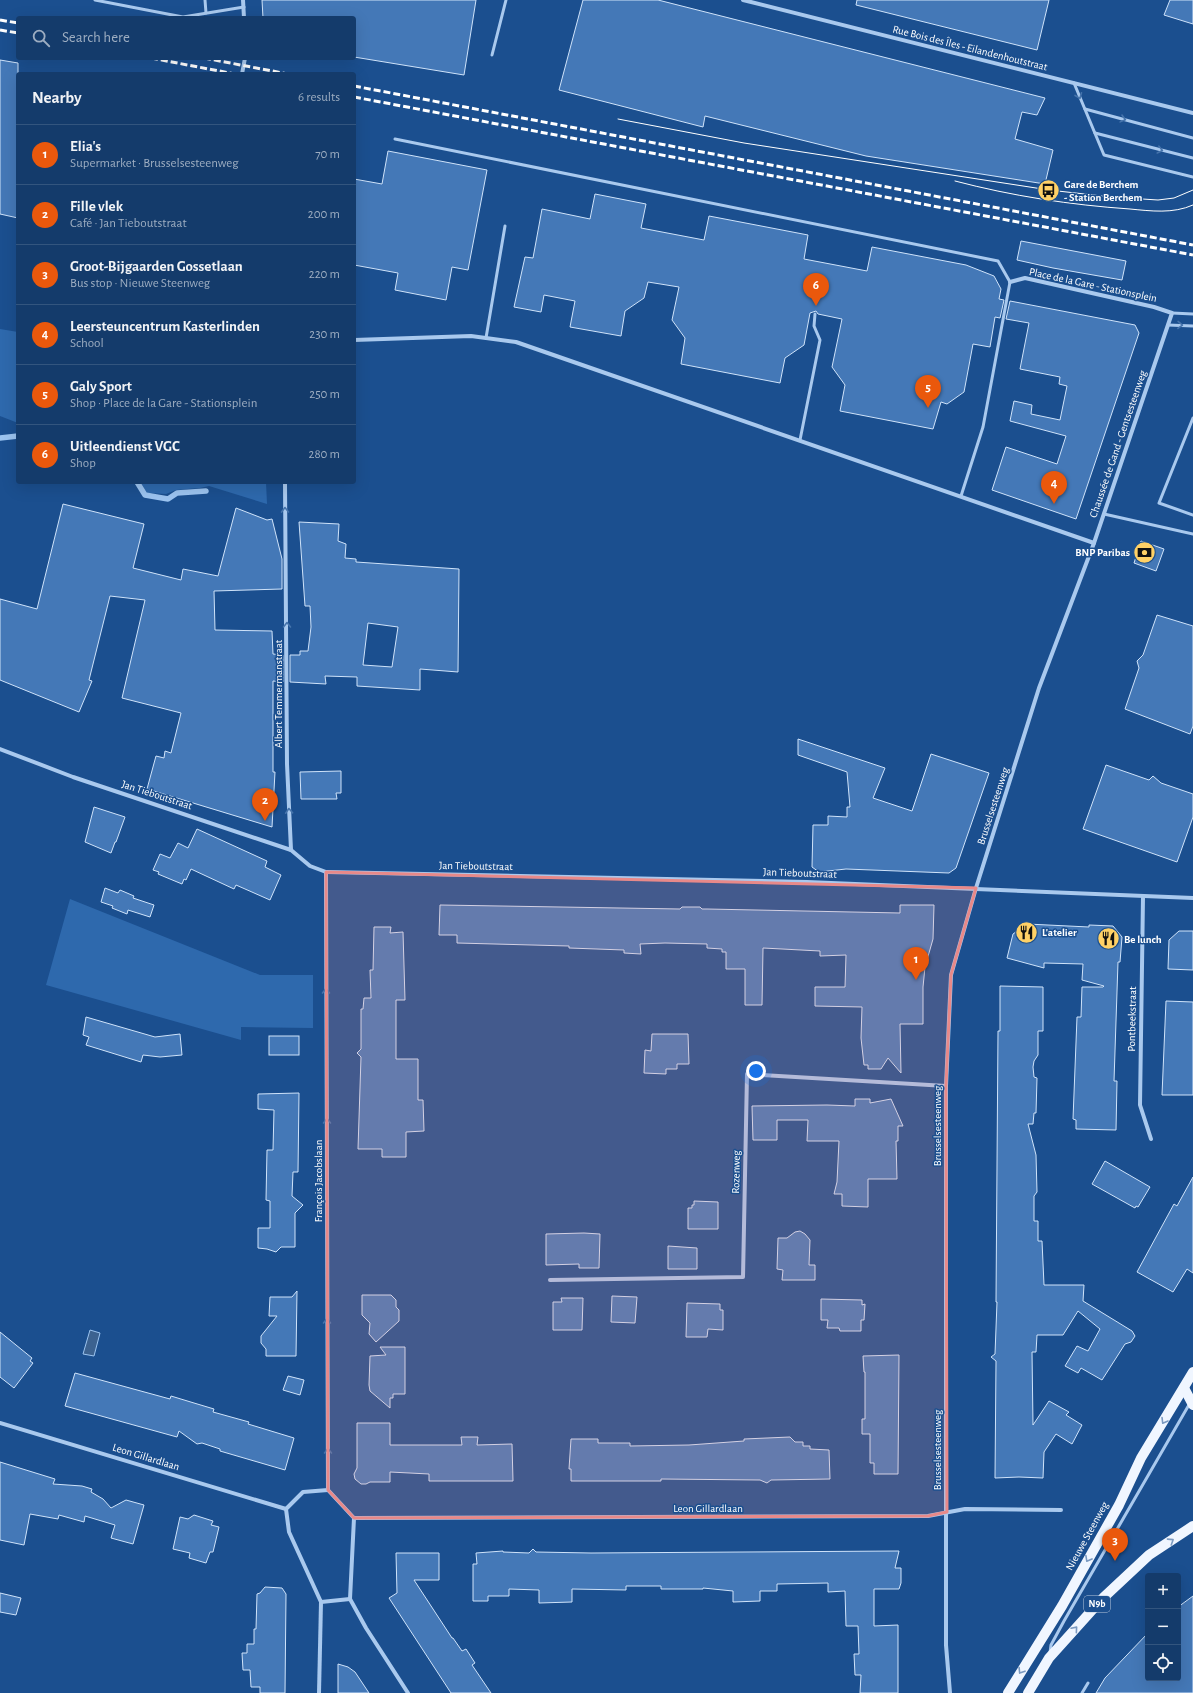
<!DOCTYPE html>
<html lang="en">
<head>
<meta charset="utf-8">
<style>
  :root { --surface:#143b6b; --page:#214673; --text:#f1f3f6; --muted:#9dadc1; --line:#33557e; --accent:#ea580c }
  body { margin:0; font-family:"Alegreya Sans",sans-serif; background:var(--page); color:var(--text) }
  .controls { position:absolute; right:12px; bottom:12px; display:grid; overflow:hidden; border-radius:4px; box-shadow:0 4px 16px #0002 }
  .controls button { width:36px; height:36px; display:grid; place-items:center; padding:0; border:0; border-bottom:1px solid var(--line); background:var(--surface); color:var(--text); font:20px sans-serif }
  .you { position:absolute; left:756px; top:1071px; width:14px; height:14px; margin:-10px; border:3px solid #fff; border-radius:50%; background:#1a73e8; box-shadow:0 0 0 6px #1a73e833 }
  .badge { display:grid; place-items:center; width:26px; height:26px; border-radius:50%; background:var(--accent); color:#fff; font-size:13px; font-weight:700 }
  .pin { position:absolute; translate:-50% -33px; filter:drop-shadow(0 1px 2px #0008) }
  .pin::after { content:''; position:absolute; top:21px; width:14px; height:12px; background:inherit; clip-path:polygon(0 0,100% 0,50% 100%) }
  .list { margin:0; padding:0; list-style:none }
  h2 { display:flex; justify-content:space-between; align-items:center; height:52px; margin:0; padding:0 16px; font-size:17px }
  h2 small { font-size:13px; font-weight:400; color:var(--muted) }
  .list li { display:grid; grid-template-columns:26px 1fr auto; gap:12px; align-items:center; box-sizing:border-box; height:60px; padding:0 16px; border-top:1px solid var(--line) }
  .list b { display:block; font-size:15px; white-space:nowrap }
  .list p { margin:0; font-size:13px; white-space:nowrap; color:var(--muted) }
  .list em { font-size:13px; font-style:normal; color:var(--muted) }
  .icon { flex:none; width:22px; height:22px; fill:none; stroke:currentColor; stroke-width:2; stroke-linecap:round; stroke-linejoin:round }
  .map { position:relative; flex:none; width:1193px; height:1693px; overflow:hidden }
  .search { position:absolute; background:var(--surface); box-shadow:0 4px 16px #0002; left:16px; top:16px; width:340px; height:44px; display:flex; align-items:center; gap:10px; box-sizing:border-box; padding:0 14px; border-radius:4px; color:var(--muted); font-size:15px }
  .panel { position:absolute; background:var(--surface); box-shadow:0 4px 16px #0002; left:16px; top:72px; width:340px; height:412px; border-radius:4px }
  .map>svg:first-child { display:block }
</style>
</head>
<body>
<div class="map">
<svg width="1193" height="1693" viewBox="0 0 1193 1693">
  <rect width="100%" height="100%" fill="#1b4f8f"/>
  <!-- green -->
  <g fill="#2e69ad">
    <polygon points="0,329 18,332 18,423 0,416"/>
    <polygon points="140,482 266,482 267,504 209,486 200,488 176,490 166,494 147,493"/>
    <polygon points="70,899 260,975 313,975 313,1028 241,1027 241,1040 46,985"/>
  </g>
  <!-- water -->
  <polygon fill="#3c6290" stroke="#9cc4f0" points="90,1330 100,1333 94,1356 83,1354"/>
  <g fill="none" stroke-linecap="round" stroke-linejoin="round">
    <!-- stream -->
    <g stroke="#9cc4f0" stroke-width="5.5">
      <polyline points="0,438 18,436"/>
      <polyline points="137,482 145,495 168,499 177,493 206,491"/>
    </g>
  </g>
  <!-- building -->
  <g fill="#4478b7" stroke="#cfe3fa" fill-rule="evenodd">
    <polygon points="262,0 476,0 464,75 354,57 354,18 263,18"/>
    <polygon points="583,0 658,0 1045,98 1037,115 1022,112 1015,139 1053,150 1045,184 866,156 705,116 703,127 559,90"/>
    <polygon points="857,0 1049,0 1037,50 856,5"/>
    <polygon points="1170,0 1193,0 1193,24 1164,15"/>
    <polygon points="0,60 18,63 18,218 0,214"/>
    <polygon points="388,151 487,170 468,270 452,267 446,300 395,290 398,273 354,265 354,179 382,184"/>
    <polygon points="595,194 646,204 641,228 704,240 709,216 808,235 804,259 867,271 872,247 966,265 994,276 1001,289 999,299 1004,300 1000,318 995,317 990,347 973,344 964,392 947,404 941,402 933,429 840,411 845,385 832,367 842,319 818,314 816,311 810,313 804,345 785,358 780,383 681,364 685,338 672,320 679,287 648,282 644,298 625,311 621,336 570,327 575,301 544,295 541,312 514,307 525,257 533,258 542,209 590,219"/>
    <polygon points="1021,241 1126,261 1122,280 1053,268 1017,260"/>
    <polygon points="1010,301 1135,325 1139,333 1076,519 992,490 1006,447 1057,464 1066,436 1010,421 1014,401 1032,405 1031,414 1060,420 1067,386 1059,384 1060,377 1020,369 1029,323 1006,319"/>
    <polygon points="63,504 144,524 133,568 181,580 183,569 218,576 236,508 267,520 272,519 282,559 282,589 214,591 215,630 272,631 273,654 283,655 283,682 273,681 273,772 275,772 272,827 147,789 156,756 164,758 165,751 171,753 181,713 122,698 145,600 110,596 89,680 92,681 79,712 0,680 0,599 37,609"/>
    <path d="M299,522L339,524L338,541L346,544L345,558L356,559V562L459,569L458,672L420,669V690L357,686V677L325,676L326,684L290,682V655H300V651H308L311,627L310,606H305ZM368,623L398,627L392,667L363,665Z"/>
    <polygon points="1141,541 1164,549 1156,571 1134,563"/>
    <polygon points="1157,615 1193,626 1193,726 1190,734 1125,709 1139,668 1137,661 1143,655"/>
    <polygon points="798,739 885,768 873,798 912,811 931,754 989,773 956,868 949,873 846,869 819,872 812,867 813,825 828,825 828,816 847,817 847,807 850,807 847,772 798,755"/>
    <polygon points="1106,765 1149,780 1153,776 1161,783 1193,794 1193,817 1177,862 1083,829"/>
    <polygon points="341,771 341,793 336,793 337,799 301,799 300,772"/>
    <polygon points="94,807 125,817 116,842 115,842 111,853 85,842"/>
    <polygon points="197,829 267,861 265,867 281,875 270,900 236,885 234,889 191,869 186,880 184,879 182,884 158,874 159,872 153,870 160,854 170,858 178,843 188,848"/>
    <polygon points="105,888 118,893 120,890 134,896 133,898 154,905 150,917 128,910 127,914 112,908 113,906 101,902"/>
    <polygon points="440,905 680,909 682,907 700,907 702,909 707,909 900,913 900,905 934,905 933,939 925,967 923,987 923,1024 900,1024 901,1073 888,1058 881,1069 868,1069 868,1065 864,1065 861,1038 862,1007 815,1006 815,987 845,987 846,955 820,956 820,951 763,948 762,1005 745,1005 745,969 726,969 726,952 722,952 722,949 707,948 707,944 665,943 640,944 641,954 624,953 624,950 569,948 569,946 457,943 457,935 439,935"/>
    <polygon points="1027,924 1089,927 1089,925 1113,926 1122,937 1120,962 1118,962 1114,1081 1117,1081 1116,1130 1076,1129 1076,1120 1073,1119 1077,1017 1081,1017 1082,987 1103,987 1104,986 1082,980 1083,964 1044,963 1044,968 1007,958 1013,934"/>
    <polygon points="374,927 391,927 390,933 403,932 405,1000 396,1000 396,1059 418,1059 418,1100 423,1100 424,1131 406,1132 406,1157 382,1157 382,1149 358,1149 361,1057 357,1053 361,1049 361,1009 363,1009 364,998 371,998 370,970 373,970"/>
    <polygon points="1179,931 1193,931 1193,970 1168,969 1169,940"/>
    <polygon points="1000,986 1043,987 1043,1031 1038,1031 1038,1055 1034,1061 1033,1067 1034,1077 1037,1078 1036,1113 1034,1113 1033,1124 1028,1124 1036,1155 1037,1192 1034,1196 1034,1221 1038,1221 1038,1241 1042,1241 1044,1285 1084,1285 1083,1301 1132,1331 1135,1336 1131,1342 1125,1344 1102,1380 1081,1368 1078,1373 1065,1366 1077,1346 1088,1351 1100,1329 1078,1311 1063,1335 1037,1335 1036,1352 1032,1352 1033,1425 1049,1401 1069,1412 1066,1415 1082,1425 1072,1444 1056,1434 1044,1452 1043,1478 1019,1477 995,1478 996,1361 991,1357 995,1354 997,1302 996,1302 998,1031 1000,1031"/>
    <polygon points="1166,1001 1193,1002 1193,1095 1162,1095"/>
    <polygon points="86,1017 155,1037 180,1034 182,1055 160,1057 143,1055 141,1062 86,1045 89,1037 83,1035"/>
    <polygon points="652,1034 688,1034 689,1064 677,1064 677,1069 666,1069 666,1074 644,1073 645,1050 651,1051"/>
    <rect x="269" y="1036" width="30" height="19"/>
    <polygon points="299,1093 298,1172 293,1172 292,1196 303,1205 295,1213 295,1247 281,1247 276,1252 267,1249 258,1248 258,1228 270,1228 270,1201 266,1200 267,1150 273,1150 274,1110 258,1109 258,1094"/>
    <polygon points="855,1099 870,1099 870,1103 891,1099 903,1126 898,1126 898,1141 896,1141 897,1179 868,1179 868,1207 842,1206 842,1194 834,1194 837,1182 839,1141 807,1141 808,1120 777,1120 777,1140 753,1140 752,1106 827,1105 855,1106"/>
    <polygon points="1105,1161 1150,1187 1138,1207 1136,1206 1135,1208 1092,1184"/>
    <polygon points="1193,1177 1193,1273 1187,1269 1173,1292 1137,1272 1174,1204 1177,1206"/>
    <polygon points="694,1201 718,1202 718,1229 688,1229 688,1208 692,1208 692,1205 694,1205"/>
    <polygon points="800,1231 805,1234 810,1240 809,1265 815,1265 815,1280 782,1280 783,1270 777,1269 778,1238 787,1238 795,1232"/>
    <polygon points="584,1233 600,1234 599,1268 579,1268 579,1264 546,1265 546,1234"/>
    <polygon points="668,1246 697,1248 697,1269 668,1269"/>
    <polygon points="297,1291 296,1356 266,1356 266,1349 261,1343 261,1336 277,1316 269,1316 270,1297 292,1297"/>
    <polygon points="362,1295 391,1295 396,1300 396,1307 399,1310 399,1321 376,1342 369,1334 370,1323 362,1315"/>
    <polygon points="612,1296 637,1297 635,1323 611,1322"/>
    <polygon points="561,1298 583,1298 582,1330 553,1330 553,1302 562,1302"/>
    <polygon points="821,1299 862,1300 862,1305 865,1304 864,1320 861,1320 861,1331 840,1331 839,1328 827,1328 828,1320 821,1320"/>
    <polygon points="687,1303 720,1304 720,1310 723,1310 723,1330 708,1329 707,1337 686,1337"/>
    <polygon points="0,1332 32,1358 30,1361 33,1363 14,1388 0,1377"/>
    <polygon points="380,1347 405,1347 405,1394 393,1394 393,1398 390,1398 390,1408 370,1391 369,1385 370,1356 386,1355"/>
    <polygon points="899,1355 898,1474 874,1474 874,1463 870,1463 870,1434 862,1434 862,1419 865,1419 865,1372 864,1372 863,1356"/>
    <polygon points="75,1373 170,1399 171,1396 194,1403 214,1409 213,1412 249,1422 248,1424 294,1438 285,1470 220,1451 220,1449 202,1443 197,1444 179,1431 177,1437 65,1406"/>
    <polygon points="288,1376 304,1380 300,1395 283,1390"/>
    <polygon points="357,1423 390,1423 390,1445 462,1445 461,1437 478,1437 477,1445 512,1444 513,1481 429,1481 429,1474 390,1472 390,1482 370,1482 366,1484 361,1484 355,1479 354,1474 357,1468"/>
    <polygon points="790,1437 795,1442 803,1442 803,1446 810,1446 810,1449 829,1450 830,1479 771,1480 767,1483 760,1480 661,1479 661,1481 571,1481 571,1469 569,1469 571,1439 598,1439 598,1443 630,1443 630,1446 689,1445 744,1441 744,1439"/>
    <polygon points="0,1462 55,1479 53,1484 82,1486 92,1489 91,1492 103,1499 111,1508 126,1500 144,1505 133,1544 111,1538 115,1525 85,1516 84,1522 59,1515 58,1519 30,1514 24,1545 0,1540"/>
    <polygon points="194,1515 213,1521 211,1525 219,1527 213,1552 210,1552 206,1563 189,1558 190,1553 173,1549 180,1517 188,1519"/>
    <polygon points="533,1549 536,1552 591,1553 899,1551 895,1568 901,1568 901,1583 899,1589 874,1589 874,1626 898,1625 898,1693 860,1693 861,1675 855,1675 854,1654 859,1654 858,1626 846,1626 845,1591 828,1592 828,1583 777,1584 777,1591 760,1591 760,1601 733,1602 733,1591 703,1588 703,1589 661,1589 661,1586 626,1586 626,1590 572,1589 572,1602 539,1603 539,1590 509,1589 509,1596 488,1596 488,1601 473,1601 473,1564 477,1564 476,1553 503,1551 503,1552 529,1553"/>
    <polygon points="396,1553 439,1553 439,1580 414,1580 452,1638 453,1638 462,1651 466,1649 475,1663 472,1665 491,1693 451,1693 389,1598 397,1593"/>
    <polygon points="265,1587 282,1588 286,1594 285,1693 260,1693 260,1687 251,1687 250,1670 243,1670 242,1653 247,1653 247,1644 254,1644 254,1629 256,1629 257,1594 260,1593"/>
    <polygon points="0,1593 21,1598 16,1615 0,1612"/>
    <polygon points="1193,1596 1193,1693 1096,1693 1105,1678 1148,1633 1148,1678 1178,1678 1178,1607"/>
    <polygon points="338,1664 348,1667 355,1672 369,1693 338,1693"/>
  </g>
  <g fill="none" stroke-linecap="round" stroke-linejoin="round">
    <!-- lane -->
    <g stroke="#a9c9ee" stroke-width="3">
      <polyline points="95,0 183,17 244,7"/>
      <polyline points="205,0 206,13"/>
      <polyline points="492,55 506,0"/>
      <polyline points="1074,83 1104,155 1193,177"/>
      <polyline points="1085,109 1193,138"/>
      <polyline points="1095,133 1193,158"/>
      <polyline points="395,139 998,261 1010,282 983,427 961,496"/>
      <polyline points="1172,313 1193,314"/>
      <polyline points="1168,325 1193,326"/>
      <polyline points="486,338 505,226"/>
      <polyline points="1193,418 1159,503 1193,515"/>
      <polyline points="800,440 820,340 814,326 815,314"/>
      <polyline points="1104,514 1193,534"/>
      <polyline points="1050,1653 1051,1645 1064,1621 1190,1403"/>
      <polyline points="1082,1693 1088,1683"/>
    </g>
    <!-- street -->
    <g stroke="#a9c9ee" stroke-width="4">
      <polyline points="243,0 244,18"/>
      <polyline points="743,0 1193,113"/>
      <polyline points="242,74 245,58"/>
      <polyline points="354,340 471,336 516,342 1094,543"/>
      <polyline points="285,482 287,764 291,850"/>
      <polyline points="0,749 73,777 291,850 310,866 326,872 807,882 1193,898"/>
      <polyline points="326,872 328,1490"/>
      <polyline points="1143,897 1140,1105 1151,1139"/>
      <polyline points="550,1280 743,1277 747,1074 946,1086"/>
      <polyline points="0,1423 286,1509"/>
      <polyline points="328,1490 354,1518 350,1599 366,1628 408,1693"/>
      <polyline points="328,1490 303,1492 286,1509 289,1532 321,1602 350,1599"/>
      <polyline points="354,1518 928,1516 965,1509 1061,1510"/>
      <polyline points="319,1693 321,1602"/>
      <polyline points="950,1693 946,1645 946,1086 951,975 976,888 1039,688 1094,543 1172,313 1154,307 1025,278 1010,282"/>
    </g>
    <!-- primary -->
    <g stroke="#f0f6ff" stroke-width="10">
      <polyline points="1184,1388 1193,1405"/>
      <polyline points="1008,1693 1062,1606 1119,1505 1141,1458 1193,1372"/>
      <polyline points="1028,1693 1049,1658 1103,1598 1149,1555 1193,1526"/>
    </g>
    <!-- tram -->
    <g stroke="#fff" stroke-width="1">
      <polyline points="618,119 744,143 1049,190 1111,197 1158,200 1174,198 1193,190"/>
      <path d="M955,181C1012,196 1071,205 1130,209C1151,211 1173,214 1193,205"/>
    </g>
    <!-- rail -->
    <g stroke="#fff" stroke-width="3" stroke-dasharray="7 3" stroke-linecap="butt">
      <polyline points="0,20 18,23"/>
      <polyline points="0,30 18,33"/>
      <polyline points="151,58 235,74"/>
      <polyline points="204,58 288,74"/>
      <polyline points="354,86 1193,245"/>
      <polyline points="354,97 1193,255"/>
    </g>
  </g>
  <!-- one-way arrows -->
  <defs><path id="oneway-chevron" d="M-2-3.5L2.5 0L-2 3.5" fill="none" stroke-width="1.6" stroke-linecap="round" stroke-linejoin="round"/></defs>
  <g stroke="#4674ac">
    <use href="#oneway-chevron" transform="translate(1079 96) rotate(68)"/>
    <use href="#oneway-chevron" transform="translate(1123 119) rotate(15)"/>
    <use href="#oneway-chevron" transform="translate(1160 150) rotate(14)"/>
    <use href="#oneway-chevron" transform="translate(1180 325) rotate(1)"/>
    <use href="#oneway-chevron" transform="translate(285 510) rotate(-91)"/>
    <use href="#oneway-chevron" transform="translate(287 625) rotate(-90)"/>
    <use href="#oneway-chevron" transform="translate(289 811) rotate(-93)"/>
    <use href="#oneway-chevron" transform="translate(326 991) rotate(-90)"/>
    <use href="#oneway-chevron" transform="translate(327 1121) rotate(-90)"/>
    <use href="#oneway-chevron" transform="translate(327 1321) rotate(-90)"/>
    <use href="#oneway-chevron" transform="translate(328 1451) rotate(-90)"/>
  </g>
  <g stroke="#7b9ac1">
    <use href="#oneway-chevron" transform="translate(1164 1421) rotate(121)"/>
    <use href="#oneway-chevron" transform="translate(1171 1541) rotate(-33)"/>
    <use href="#oneway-chevron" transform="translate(1088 1559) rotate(119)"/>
    <use href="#oneway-chevron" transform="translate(1075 1629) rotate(-49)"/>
    <use href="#oneway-chevron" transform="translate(1021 1671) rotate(122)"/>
  </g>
  <!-- marked area -->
  <path fill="#e88989" fill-opacity="0.2" stroke="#e88989" stroke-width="3" stroke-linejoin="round" d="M326,872L976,888L951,975L946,1086L947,1512L928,1516L354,1518L328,1490Z"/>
  <!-- icons -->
  <defs>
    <symbol id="bus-disc" viewBox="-11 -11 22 22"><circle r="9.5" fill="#ffd166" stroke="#1b4f8f"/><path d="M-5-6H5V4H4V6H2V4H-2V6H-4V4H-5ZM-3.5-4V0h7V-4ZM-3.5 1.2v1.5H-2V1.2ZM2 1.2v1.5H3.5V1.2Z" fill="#111"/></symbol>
    <symbol id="bank-disc" viewBox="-11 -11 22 22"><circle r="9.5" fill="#ffd166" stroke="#1b4f8f"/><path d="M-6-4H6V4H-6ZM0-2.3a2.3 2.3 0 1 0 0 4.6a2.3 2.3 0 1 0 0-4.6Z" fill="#111"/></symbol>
    <symbol id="restaurant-disc" viewBox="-11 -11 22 22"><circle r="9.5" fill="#ffd166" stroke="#1b4f8f"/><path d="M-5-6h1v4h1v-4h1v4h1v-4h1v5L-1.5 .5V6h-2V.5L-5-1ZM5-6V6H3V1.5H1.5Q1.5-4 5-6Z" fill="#111"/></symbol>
  </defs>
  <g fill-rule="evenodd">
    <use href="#bus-disc" x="1036" y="178" width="25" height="25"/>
    <use href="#bank-disc" x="1132" y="540" width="25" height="25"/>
    <use href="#restaurant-disc" x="1014" y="920" width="25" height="25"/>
    <use href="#restaurant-disc" x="1096" y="926" width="25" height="25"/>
  </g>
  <g text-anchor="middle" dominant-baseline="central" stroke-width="3" stroke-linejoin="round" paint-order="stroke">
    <!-- shield labels -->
    <rect fill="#1b4f8f" stroke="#bbcadd" stroke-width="1" x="1084" y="1596" width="26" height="16" rx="3"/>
    <g font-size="10" font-weight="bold" fill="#fff">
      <text x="1097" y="1604">N9b</text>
    </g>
    <!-- street labels -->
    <g font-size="11" fill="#fff" stroke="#1b4f8f">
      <text transform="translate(970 48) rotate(14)">Rue Bois des Îles - Eilandenhoutstraat</text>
      <text transform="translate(1093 285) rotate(12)">Place de la Gare - Stationsplein</text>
      <text transform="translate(1118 444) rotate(-71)">Chaussée de Gand - Gentsesteenweg</text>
      <text transform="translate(278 694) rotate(-90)">Albert Temmermanstraat</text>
      <text transform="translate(157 795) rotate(18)">Jan Tieboutstraat</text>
      <text transform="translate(993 806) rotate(-72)">Brusselsesteenweg</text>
      <text transform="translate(476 866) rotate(1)">Jan Tieboutstraat</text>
      <text transform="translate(800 873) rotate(2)">Jan Tieboutstraat</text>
      <text transform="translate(1132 1019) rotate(-89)">Pontbeekstraat</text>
      <text transform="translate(937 1126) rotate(-90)">Brusselsesteenweg</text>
      <text transform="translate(736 1172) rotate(-89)">Rozenweg</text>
      <text transform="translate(318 1181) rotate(-90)">François Jacobslaan</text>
      <text transform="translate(937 1450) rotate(-90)">Brusselsesteenweg</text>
      <text transform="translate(146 1457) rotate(17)">Leon Gillardlaan</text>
      <text x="708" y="1508">Leon Gillardlaan</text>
      <text transform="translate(1087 1536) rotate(-61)">Nieuwe Steenweg</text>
    </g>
    <!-- poi labels -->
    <g font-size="11" font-weight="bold" fill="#fff" stroke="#1b4f8f" text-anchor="start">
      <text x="1064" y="184">Gare de Berchem<tspan x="1064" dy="13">- Station Berchem</tspan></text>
      <text x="1130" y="552" text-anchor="end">BNP Paribas</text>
      <text x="1042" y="932">L'atelier</text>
      <text x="1124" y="939">Be lunch</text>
    </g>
  </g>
</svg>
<div class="controls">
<button>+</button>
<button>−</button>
<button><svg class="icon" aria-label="locate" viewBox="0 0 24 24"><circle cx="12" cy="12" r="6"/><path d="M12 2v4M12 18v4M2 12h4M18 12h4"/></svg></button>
</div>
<div class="you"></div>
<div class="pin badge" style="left:916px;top:980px">1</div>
<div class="pin badge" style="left:265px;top:821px">2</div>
<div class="pin badge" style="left:1115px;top:1561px">3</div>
<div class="pin badge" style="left:1054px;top:504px">4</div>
<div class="pin badge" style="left:928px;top:408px">5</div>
<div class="pin badge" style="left:816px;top:306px">6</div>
<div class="search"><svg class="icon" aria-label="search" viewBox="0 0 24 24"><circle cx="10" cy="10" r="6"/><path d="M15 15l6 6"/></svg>Search here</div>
<section class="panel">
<h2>Nearby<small>6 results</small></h2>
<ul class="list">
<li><span class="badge">1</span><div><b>Elia's</b><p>Supermarket · Brusselsesteenweg</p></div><em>70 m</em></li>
<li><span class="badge">2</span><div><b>Fille vlek</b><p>Café · Jan Tieboutstraat</p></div><em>200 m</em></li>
<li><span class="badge">3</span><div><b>Groot-Bijgaarden Gossetlaan</b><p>Bus stop · Nieuwe Steenweg</p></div><em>220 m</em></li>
<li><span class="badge">4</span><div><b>Leersteuncentrum Kasterlinden</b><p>School</p></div><em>230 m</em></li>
<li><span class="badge">5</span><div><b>Galy Sport</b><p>Shop · Place de la Gare - Stationsplein</p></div><em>250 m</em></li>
<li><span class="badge">6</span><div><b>Uitleendienst VGC</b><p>Shop</p></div><em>280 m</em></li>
</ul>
</section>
</div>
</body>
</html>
